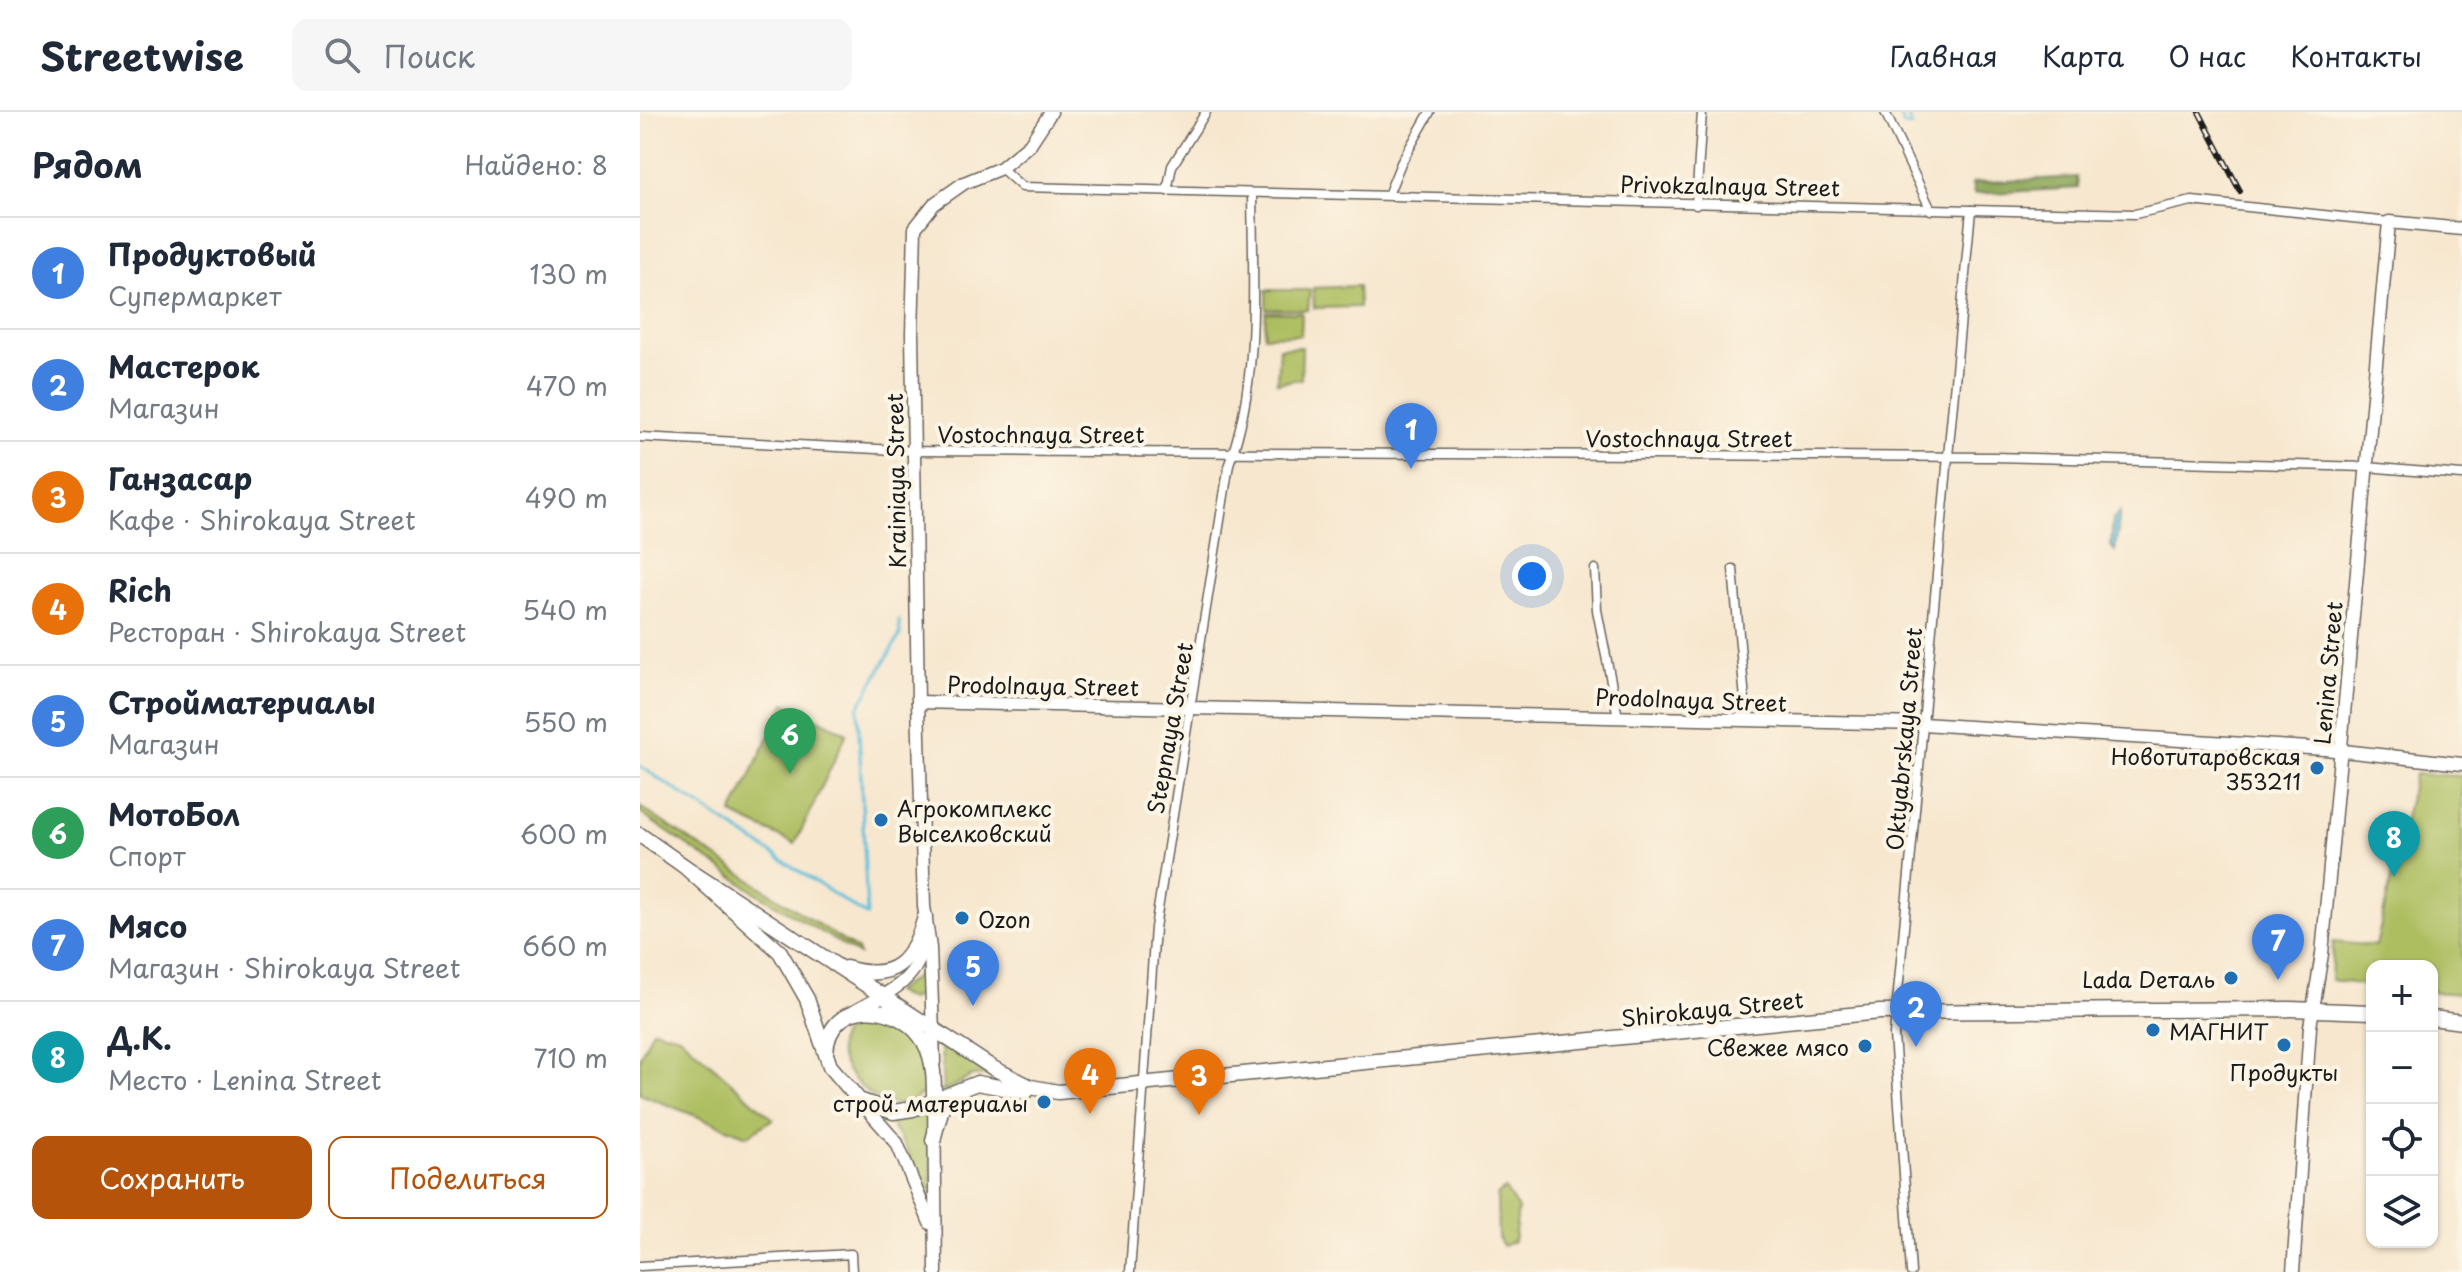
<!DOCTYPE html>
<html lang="ru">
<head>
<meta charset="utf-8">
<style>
  :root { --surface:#fff; --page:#f6f6f7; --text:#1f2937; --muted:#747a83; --line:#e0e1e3; --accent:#b45309 }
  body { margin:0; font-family:"Playpen Sans",sans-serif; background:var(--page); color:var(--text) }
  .controls { position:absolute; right:24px; bottom:24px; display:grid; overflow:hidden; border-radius:16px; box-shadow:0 2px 6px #0004 }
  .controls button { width:72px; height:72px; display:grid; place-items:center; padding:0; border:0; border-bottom:2px solid var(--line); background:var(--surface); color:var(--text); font:40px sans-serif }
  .you { position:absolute; left:892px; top:464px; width:28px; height:28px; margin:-20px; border:6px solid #fff; border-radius:50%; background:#1a73e8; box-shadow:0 0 0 12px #1a73e833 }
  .badge { display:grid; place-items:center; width:52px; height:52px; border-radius:50%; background:var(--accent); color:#fff; font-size:26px; font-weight:700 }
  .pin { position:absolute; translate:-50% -66px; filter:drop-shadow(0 2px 4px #0008) }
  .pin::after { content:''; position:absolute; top:42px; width:28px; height:24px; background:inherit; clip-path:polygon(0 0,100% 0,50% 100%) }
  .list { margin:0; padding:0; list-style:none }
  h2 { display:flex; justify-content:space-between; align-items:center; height:104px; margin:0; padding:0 32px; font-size:34px }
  h2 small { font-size:26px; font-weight:400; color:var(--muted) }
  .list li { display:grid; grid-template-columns:52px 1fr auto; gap:24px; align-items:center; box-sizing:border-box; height:112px; padding:0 32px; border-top:2px solid var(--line) }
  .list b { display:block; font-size:30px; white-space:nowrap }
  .list p { margin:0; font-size:26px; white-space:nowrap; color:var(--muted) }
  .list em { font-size:26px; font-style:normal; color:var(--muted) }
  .actions { display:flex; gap:16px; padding:24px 32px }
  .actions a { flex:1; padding:18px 0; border:2px solid var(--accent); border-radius:16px; text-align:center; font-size:28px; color:var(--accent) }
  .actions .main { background:var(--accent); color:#fff }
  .icon { flex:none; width:44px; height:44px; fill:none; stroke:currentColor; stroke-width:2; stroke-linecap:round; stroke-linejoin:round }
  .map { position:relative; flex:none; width:1822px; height:1160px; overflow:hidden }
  header { display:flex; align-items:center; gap:48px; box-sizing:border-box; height:112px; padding:0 40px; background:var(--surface); border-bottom:2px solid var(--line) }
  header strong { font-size:38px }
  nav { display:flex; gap:44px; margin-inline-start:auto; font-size:28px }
  .search { width:560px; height:72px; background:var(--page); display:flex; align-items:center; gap:20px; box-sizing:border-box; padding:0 28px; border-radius:16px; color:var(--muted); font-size:30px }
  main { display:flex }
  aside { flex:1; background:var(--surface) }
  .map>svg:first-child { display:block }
</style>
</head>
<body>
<header>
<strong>Streetwise</strong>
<div class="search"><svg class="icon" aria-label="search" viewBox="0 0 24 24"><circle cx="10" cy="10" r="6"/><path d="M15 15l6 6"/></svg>Поиск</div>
<nav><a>Главная</a><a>Карта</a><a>О нас</a><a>Контакты</a></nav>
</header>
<main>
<aside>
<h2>Рядом<small>Найдено: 8</small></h2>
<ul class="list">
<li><span class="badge" style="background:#3f7fe0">1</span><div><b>Продуктовый</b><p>Супермаркет</p></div><em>130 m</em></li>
<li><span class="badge" style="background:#3f7fe0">2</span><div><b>Мастерок</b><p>Магазин</p></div><em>470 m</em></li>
<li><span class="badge" style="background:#e8710a">3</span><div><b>Ганзасар</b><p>Кафе · Shirokaya Street</p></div><em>490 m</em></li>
<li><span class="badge" style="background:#e8710a">4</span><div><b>Rich</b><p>Ресторан · Shirokaya Street</p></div><em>540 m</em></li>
<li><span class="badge" style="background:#3f7fe0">5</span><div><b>Стройматериалы</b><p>Магазин</p></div><em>550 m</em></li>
<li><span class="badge" style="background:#2e9e5b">6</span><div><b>МотоБол</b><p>Спорт</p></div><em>600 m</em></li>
<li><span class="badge" style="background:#3f7fe0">7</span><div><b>Мясо</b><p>Магазин · Shirokaya Street</p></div><em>660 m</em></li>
<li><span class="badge" style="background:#0f9aa8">8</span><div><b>Д.К.</b><p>Место · Lenina Street</p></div><em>710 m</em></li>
</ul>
<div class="actions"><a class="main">Сохранить</a><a>Поделиться</a></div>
</aside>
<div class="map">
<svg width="1822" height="1160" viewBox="0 0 1822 1160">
  <rect width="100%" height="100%" fill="#fcf5e5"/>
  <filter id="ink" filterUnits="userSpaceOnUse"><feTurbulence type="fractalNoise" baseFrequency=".0125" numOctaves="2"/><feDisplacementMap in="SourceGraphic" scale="16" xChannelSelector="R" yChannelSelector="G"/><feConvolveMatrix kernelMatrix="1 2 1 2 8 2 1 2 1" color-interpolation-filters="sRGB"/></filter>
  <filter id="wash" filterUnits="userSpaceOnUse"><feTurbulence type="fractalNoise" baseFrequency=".006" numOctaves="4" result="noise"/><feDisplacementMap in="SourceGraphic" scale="32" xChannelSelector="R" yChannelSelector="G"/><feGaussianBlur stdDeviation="1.8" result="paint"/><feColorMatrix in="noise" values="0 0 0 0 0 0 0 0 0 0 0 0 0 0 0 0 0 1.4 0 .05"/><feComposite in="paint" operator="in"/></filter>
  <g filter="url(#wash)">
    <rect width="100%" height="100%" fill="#f7e7cf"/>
    <!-- green -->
    <g fill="#adbe61" stroke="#646d3e" stroke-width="2">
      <polygon points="718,174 719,195 674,196 673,176"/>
      <polygon points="626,178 670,178 668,198 626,197"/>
      <polygon points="626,200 662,201 661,223 624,224"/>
      <polygon points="662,235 661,267 637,271 639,236"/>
      <polygon points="145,591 207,621 155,732 92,702"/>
      <polygon points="1775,662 1822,664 1822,882 1792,880 1792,854 1732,854 1732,874 1691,868 1693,830 1736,834"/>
      <polygon points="0,695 217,838 219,843 112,778 0,701"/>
      <path d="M285,850C287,864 284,882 270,888L254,880L275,866Z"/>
      <path d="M223,908C267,906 292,932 287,977L270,992C260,992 248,993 239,988C210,972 174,924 223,908Z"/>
      <polygon points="13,917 39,924 133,1007 107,1024 0,982 0,945"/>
      <polygon points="301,933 350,963 332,964 303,980"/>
      <polygon points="290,998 292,1104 267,1038 248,1008 276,1005"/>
      <polygon points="865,1077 878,1097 874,1129 863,1134 858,1125 857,1083"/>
    </g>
    <!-- forest -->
    <polygon fill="#8aa557" stroke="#53603a" stroke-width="2" points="1437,65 1438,76 1334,82 1332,71"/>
    <!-- water -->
    <polygon fill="#5cbeda" stroke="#3c6d7b" stroke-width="2" points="1480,400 1475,439 1471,434 1473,407"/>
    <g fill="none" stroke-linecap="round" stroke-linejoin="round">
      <!-- stream -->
      <g stroke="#5cbeda" stroke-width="3">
        <polyline points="1258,0 1264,13 1272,14 1265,0"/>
        <polyline points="0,654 227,804 218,596 260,523 259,508"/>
      </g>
    </g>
  </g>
  <g filter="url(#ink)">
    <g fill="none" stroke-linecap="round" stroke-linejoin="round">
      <defs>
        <g id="street">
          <polyline points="1245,0 1291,98"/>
          <polyline points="361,56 382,75 1495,102 1552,89 1749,110"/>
          <polyline points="527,79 532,54 566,0"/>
          <polyline points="748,83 761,51 790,0"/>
          <polyline points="1056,93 1062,0"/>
          <polyline points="0,325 276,339 1354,345 1726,355 1822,363"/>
          <polyline points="955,457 957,498 978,605"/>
          <polyline points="1093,457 1107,609"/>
          <polyline points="0,1154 211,1142 212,1160"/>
          <path d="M490,1160L515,816L589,352C620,269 613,169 612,81"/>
          <polyline points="1271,1160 1254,923 1331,98"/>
        </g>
        <g id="secondary">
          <polyline points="278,590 1282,612 1685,637 1822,652"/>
          <path d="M215,899C247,882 281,867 284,828"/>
          <polyline points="294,950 290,836 284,794 278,590 272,222 275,116 294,92 324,71 361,56 390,32 411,0"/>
          <polyline points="294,987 296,1160"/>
          <polyline points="219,988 257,1031 290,1111"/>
          <polyline points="1653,1160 1670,915 1682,842 1749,110 1822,117"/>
        </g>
        <g id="primary">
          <polyline points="0,723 44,754 140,840 167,887 190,954 219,988 253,1000 273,997 337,971 386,980"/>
          <polyline points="44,754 353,956 391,975 418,980 1240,900 1650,897 1732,900"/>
          <path d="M206,856C255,871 273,848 285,805"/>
          <polyline points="1792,906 1822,910"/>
          <path d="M186,941C188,883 263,889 285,932C294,948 294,968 294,987"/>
          <polyline points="293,1028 303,992 313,982"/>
        </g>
      </defs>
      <!-- street casing -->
      <use href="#street" stroke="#69635b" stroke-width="11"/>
      <!-- secondary casing -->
      <use href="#secondary" stroke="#69635b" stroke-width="15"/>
      <!-- primary casing -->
      <use href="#primary" stroke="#69635b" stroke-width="17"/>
      <!-- street -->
      <use href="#street" stroke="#fff" stroke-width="8"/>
      <!-- secondary -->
      <use href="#secondary" stroke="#fff" stroke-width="12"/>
      <!-- primary -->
      <use href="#primary" stroke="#fff" stroke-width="14"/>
      <defs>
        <polyline id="rail" points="1559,0 1600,79"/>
      </defs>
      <!-- rail casing -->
      <use href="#rail" stroke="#1c1c1c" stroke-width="6"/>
      <!-- rail -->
      <use href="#rail" stroke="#fcf5e5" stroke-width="3" stroke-dasharray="9" stroke-linecap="butt"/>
    </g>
  </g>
  <!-- markers -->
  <g fill="#1f6fb2" stroke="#fcf5e5" stroke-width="3">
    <circle cx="1677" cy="656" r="8"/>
    <circle cx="241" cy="708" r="8"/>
    <circle cx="322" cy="806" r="8"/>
    <circle cx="1591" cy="866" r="8"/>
    <circle cx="1513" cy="918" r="8"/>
    <circle cx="1644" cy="933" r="8"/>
    <circle cx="1225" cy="934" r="8"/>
    <circle cx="404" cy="990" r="8"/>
  </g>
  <g text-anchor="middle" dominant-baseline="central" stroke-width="8" stroke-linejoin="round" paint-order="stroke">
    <!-- street labels -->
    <g font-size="22" fill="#1c1c1c" stroke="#fcf5e5">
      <text transform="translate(1090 73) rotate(1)">Privokzalnaya Street</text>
      <text x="401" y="321">Vostochnaya Street</text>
      <text x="1049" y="325">Vostochnaya Street</text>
      <text transform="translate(255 369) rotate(-91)">Krainiaya Street</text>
      <text transform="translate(1687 561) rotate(-85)">Lenina Street</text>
      <text transform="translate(403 573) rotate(1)">Prodolnaya Street</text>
      <text transform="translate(1051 587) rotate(2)">Prodolnaya Street</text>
      <text transform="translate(529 616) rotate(-80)">Stepnaya Street</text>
      <text transform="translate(1263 627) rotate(-85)">Oktyabrskaya Street</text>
      <text transform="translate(1072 896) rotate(-6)">Shirokaya Street</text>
    </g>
    <!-- poi labels -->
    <g font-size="22" fill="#1c1c1c" stroke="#fcf5e5" text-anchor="end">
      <text x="1661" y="643">Новотитаровская<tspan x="1661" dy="25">353211</tspan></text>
      <text x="257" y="695" text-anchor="start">Агрокомплекс<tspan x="257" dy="25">Выселковский</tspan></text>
      <text x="338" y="806" text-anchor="start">Ozon</text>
      <text x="1575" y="866">Lada Dеталь</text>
      <text x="1529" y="918" text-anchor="start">МАГНИТ</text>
      <text x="1209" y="934">Свежее мясо</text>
      <text x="1644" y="959" text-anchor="middle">Продукты</text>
      <text x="388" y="990">строй. материалы</text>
    </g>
  </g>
</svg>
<div class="controls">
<button>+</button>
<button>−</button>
<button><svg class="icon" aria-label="locate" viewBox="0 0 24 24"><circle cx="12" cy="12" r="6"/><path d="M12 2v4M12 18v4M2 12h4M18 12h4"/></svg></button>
<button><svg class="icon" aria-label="layers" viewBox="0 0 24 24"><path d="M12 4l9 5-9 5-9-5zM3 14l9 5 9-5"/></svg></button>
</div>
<div class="you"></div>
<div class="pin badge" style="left:771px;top:357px;background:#3f7fe0">1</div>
<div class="pin badge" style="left:1276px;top:935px;background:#3f7fe0">2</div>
<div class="pin badge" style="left:559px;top:1003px;background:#e8710a">3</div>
<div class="pin badge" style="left:450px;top:1002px;background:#e8710a">4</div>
<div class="pin badge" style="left:333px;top:894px;background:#3f7fe0">5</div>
<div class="pin badge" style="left:150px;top:662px;background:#2e9e5b">6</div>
<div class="pin badge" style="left:1638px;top:868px;background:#3f7fe0">7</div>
<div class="pin badge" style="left:1754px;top:765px;background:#0f9aa8">8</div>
</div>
</main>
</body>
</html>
